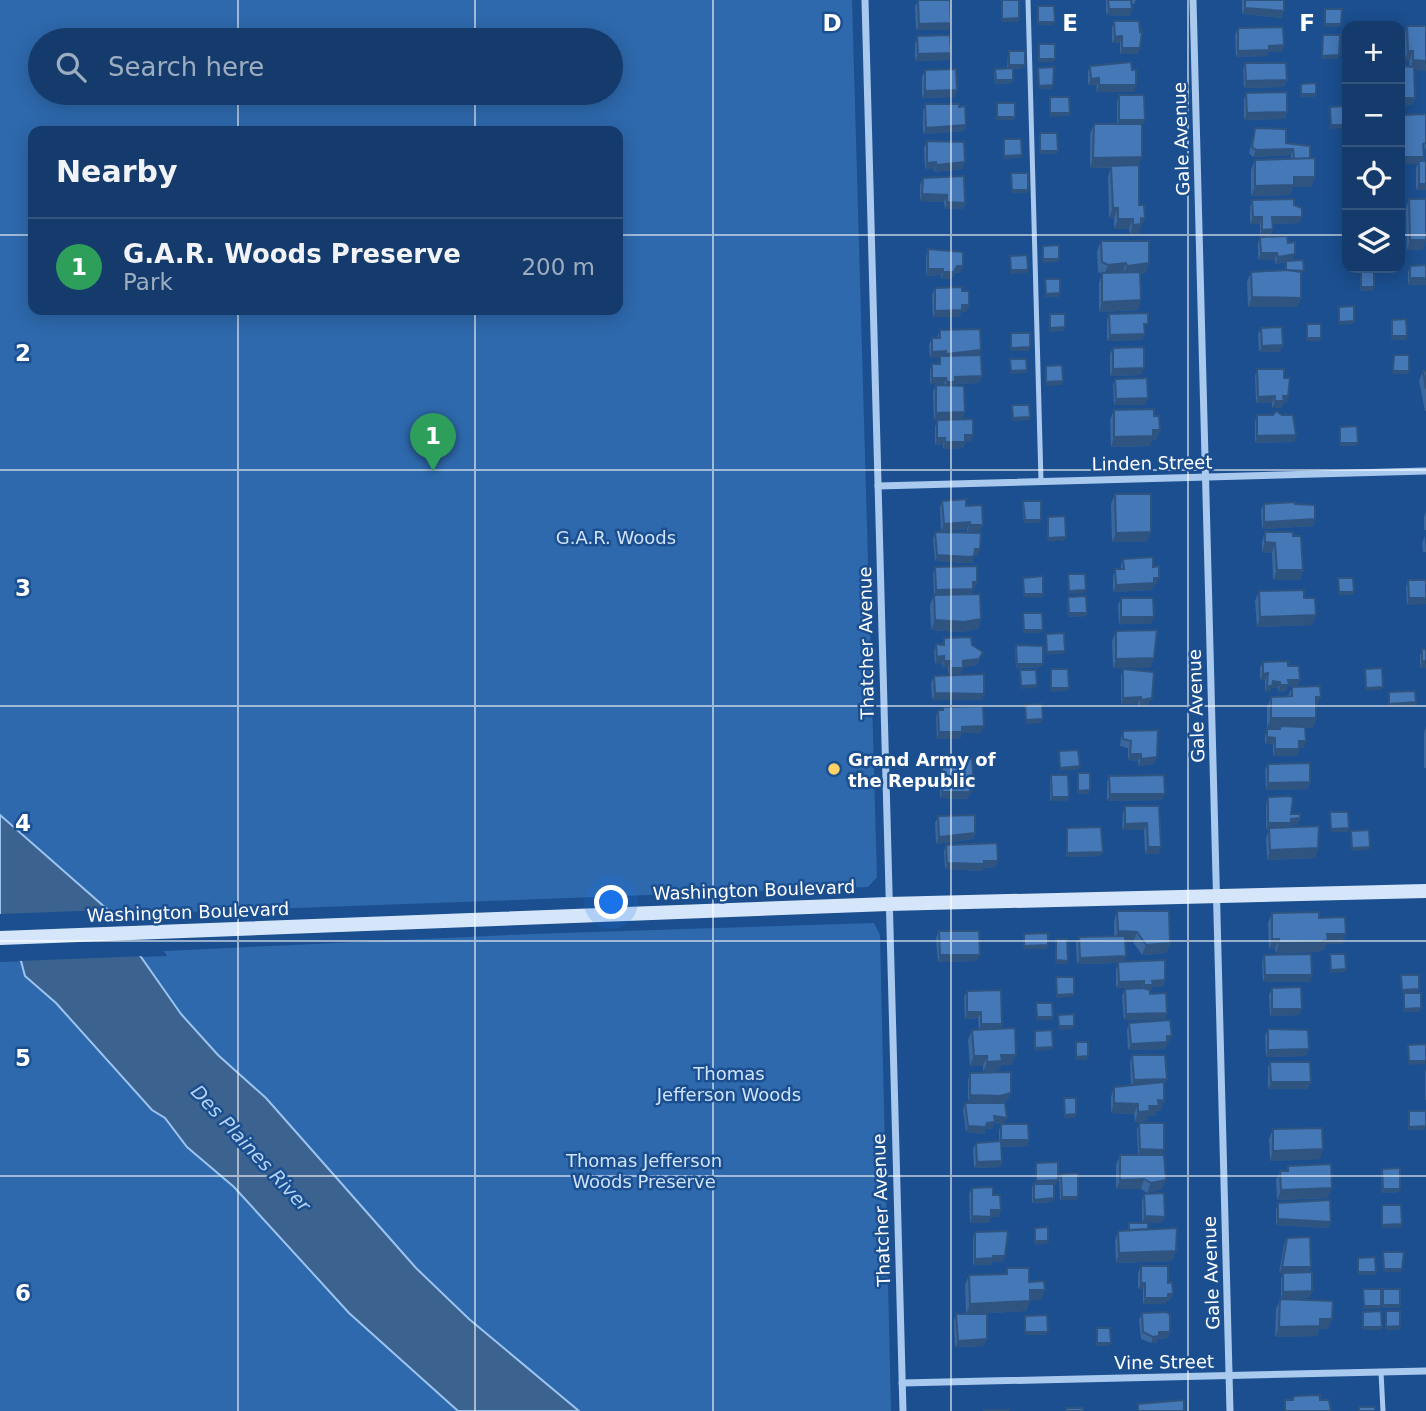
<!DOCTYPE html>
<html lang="en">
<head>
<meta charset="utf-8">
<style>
  :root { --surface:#143b6b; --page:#214673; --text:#f1f3f6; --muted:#9dadc1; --line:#33557e; --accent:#d6ab8b }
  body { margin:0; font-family:"DejaVu Sans",sans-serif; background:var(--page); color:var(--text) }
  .controls { position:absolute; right:21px; top:21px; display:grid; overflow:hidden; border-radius:14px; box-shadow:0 4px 18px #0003 }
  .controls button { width:63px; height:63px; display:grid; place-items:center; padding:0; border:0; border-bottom:2px solid var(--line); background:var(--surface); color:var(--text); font:35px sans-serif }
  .you { position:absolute; left:612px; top:903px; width:24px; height:24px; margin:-18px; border:5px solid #fff; border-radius:50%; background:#1a73e8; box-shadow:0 0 0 10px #1a73e833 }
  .badge { display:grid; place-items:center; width:46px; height:46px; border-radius:50%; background:var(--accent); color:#fff; font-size:23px; font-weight:700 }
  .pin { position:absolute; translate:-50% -58px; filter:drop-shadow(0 2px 4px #0008) }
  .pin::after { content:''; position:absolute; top:37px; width:24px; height:21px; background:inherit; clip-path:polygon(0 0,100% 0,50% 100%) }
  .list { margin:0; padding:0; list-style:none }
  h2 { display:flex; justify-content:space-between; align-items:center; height:91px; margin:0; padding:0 28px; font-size:30px }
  h2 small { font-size:23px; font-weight:400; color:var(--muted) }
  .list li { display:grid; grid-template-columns:46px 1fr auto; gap:21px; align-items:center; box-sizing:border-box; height:98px; padding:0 28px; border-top:2px solid var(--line) }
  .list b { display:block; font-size:26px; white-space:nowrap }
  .list p { margin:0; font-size:23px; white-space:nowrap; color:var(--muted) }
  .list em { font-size:23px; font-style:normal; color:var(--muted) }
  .icon { flex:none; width:38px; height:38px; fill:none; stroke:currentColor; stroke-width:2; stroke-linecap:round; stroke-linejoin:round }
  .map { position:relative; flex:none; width:1426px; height:1411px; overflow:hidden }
  .search { position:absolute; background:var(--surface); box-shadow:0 4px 18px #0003; left:28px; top:28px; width:595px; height:77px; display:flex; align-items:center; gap:18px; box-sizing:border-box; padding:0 24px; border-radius:38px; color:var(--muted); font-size:26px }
  .panel { position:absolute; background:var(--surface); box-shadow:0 4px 18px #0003; left:28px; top:126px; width:595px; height:189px; border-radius:14px }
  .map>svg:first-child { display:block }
</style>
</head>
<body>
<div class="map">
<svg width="1426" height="1411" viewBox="0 0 1426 1411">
  <rect width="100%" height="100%" fill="#1b4f8f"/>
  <!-- green -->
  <g fill="#2e69ad" fill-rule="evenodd">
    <path d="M0,0H852L877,877L868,887L134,914L131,910H108L0,815ZM40,40H611V93H40ZM33,131H618V310H33Z"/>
    <polygon points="874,923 880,935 891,1411 0,1411 0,962 167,956 164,951 531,934"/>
  </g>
  <!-- water -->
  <polygon fill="#3c6290" stroke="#9cc4f0" stroke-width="2" points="0,815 108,910 181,1014 218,1055 266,1098 416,1268 469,1319 579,1411 458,1411 349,1313 234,1187 187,1147 165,1118 152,1110 56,1003 25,976 21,961 0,935"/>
  <!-- pier -->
  <polygon fill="#1b4f8f" points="108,910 146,956 18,961 0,940 0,914"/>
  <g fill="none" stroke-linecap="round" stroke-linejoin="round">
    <!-- lane -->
    <g stroke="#a9c9ee" stroke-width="5">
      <polyline points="1028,0 1041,481"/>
      <polyline points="1381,1372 1383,1411"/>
    </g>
    <!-- street -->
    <g stroke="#a9c9ee" stroke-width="7">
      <polyline points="865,0 903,1411"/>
      <polyline points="1193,0 1230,1411"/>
      <polyline points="878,486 1426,471"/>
      <polyline points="902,1383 1426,1371"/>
    </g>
    <!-- secondary -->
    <polyline stroke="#d6e6fa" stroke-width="14" points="0,938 888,904 1426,891"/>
  </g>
  <!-- wall -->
  <g fill="#3a679d">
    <polygon points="918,0 951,23 948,30 916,30 915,7"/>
    <polygon points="1106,0 1136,0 1134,4 1132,4 1132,9 1129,16 1106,15"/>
    <polygon points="1242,0 1284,0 1282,18 1242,14"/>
    <polygon points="1114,21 1140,48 1138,54 1120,54 1120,43 1112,43 1112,28"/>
    <polygon points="1407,26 1426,26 1414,70 1413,105 1409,61 1404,61 1404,36"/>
    <polygon points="1238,28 1284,45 1282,52 1268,52 1267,56 1236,57 1235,35"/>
    <polygon points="917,36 951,53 948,60 915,61 915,43"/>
    <polygon points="1009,51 1025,65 1024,68 1013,69 1012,83 995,84 994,72 995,69 1007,68 1008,54"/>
    <polygon points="1245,63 1287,80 1284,87 1244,88 1243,70"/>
    <polygon points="1090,66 1134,92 1096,92 1097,85 1088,85 1088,72"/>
    <polygon points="925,70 955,97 922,98 922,77"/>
    <polygon points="1246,93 1287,112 1285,119 1244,120 1244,100"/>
    <polygon points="1119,95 1142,126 1139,167 1139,205 1141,229 1140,228 1138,234 1130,234 1129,229 1114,229 1114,218 1109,218 1108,176 1111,168 1090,168 1090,134 1094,124 1117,124 1117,102"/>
    <polygon points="925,104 959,107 966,125 964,131 923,134 923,111"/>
    <polygon points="1426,114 1426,147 1425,150 1424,150 1424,157 1423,161 1426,190 1416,190 1416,168 1418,164 1400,164 1401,122 1403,115"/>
    <polygon points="1255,128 1286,143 1310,146 1312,187 1293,187 1290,195 1251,196 1251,170 1255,160 1291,159 1291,155 1253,157 1249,153"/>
    <polygon points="927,141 963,169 934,172 934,169 925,169 924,148"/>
    <polygon points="923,178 965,203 963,209 945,209 944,202 920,201 920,185"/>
    <polygon points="1409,199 1426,240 1422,250 1407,250 1406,209"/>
    <polygon points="1252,200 1294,205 1300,223 1273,224 1273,229 1270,236 1260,236 1260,224 1250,224 1250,207"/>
    <polygon points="1260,237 1288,243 1293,260 1302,274 1301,274 1301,298 1297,307 1248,307 1247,282 1251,272 1285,270 1286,262 1275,264 1275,260 1258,260 1258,243"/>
    <polygon points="1101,241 1146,273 1140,273 1138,310 1099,312 1099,283 1102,274 1098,272 1097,251"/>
    <polygon points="928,249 961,272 955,273 951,279 941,279 941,275 926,276 926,256"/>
    <polygon points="1426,265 1426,285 1408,285 1408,272 1410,266"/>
    <polygon points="935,288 962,291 969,305 966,312 961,312 959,317 933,317 932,295"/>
    <polygon points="1109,314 1146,331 1145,331 1142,340 1107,341 1107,320"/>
    <polygon points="1261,328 1283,345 1280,352 1259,352 1258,334"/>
    <polygon points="940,330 979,355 982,376 979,383 954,384 953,386 962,419 934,420 933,392 936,385 944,385 944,384 930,384 930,370 932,364 938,364 940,358 930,358 929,345 932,338 937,338"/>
    <polygon points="1113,348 1141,375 1110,376 1110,354"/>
    <polygon points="1257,369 1284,378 1288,396 1286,403 1283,403 1281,408 1272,408 1272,403 1256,403 1255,376"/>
    <polygon points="1423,371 1426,371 1426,411 1425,411 1419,381"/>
    <polygon points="1115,379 1145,405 1114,405 1113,385"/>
    <polygon points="1114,410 1156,440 1152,440 1150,446 1111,447 1110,420"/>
    <polygon points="1257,415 1296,435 1294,442 1255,443 1255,422"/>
    <polygon points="937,420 971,442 965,442 963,448 943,449 943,444 935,445 935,427"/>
    <polygon points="1115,494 1147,542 1112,542 1111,504"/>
    <polygon points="942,501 966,506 983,525 980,531 967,532 967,529 941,531 940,507"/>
    <polygon points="1023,501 1040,523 1024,523 1022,505"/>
    <polygon points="1264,504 1295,504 1315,519 1313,526 1262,529 1261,510"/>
    <polygon points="1426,511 1426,530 1424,530 1424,517"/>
    <polygon points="935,532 978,555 974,556 972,563 968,563 935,561 933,539"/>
    <polygon points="1265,532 1293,536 1303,570 1300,580 1273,580 1272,553 1262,552 1262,542"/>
    <polygon points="1425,536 1426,552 1423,552 1422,543"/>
    <polygon points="1123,559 1153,567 1156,585 1153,585 1152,590 1113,592 1113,576 1115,569 1121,569 1121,565"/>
    <polygon points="935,567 975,589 973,589 971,594 981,619 978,629 961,632 931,630 930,605 934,595 933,574"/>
    <polygon points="1408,580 1426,580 1407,605 1406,587"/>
    <polygon points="1259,591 1304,598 1312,625 1257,627 1255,601"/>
    <polygon points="1068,597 1087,613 1086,616 1068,617 1067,600"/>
    <polygon points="1121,598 1151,624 1119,624 1118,605"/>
    <polygon points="1116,631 1154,658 1150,668 1113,668 1112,641"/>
    <polygon points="944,638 972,645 980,659 977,665 963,667 948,674 948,668 942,668 942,663 935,664 934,651 936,644 942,645"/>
    <polygon points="1016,645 1042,667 1016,668 1015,649"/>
    <polygon points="1422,649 1426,668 1420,668 1420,655"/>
    <polygon points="1263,662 1288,686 1286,691 1278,692 1278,688 1271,688 1269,692 1265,692 1265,680 1260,680 1260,668"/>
    <polygon points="1123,669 1149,704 1139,707 1138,704 1121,704 1121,676"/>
    <polygon points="934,676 984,694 982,700 932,700 931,683"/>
    <polygon points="1292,687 1317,707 1316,707 1316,718 1313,728 1305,728 1304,748 1299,748 1297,756 1273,756 1273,744 1265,744 1265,736 1267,729 1279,729 1279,728 1267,728 1267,707 1271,697 1288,696"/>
    <polygon points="943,707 981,733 961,733 960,739 937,739 936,717 938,710 942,710"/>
    <polygon points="1426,727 1426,768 1424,768 1424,732"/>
    <polygon points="1123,731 1154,764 1138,766 1138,761 1128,760 1128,748 1120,746 1121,738"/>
    <polygon points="947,759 971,794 969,794 967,799 940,798 940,774 942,767 944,767"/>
    <polygon points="1268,764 1310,782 1307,789 1266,790 1265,770"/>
    <polygon points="1051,775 1069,797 1067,801 1050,801 1050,779"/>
    <polygon points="1109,776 1162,800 1107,801 1107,782"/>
    <polygon points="1268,797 1291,814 1298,825 1290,825 1289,827 1318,848 1315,858 1267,860 1266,838 1269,830 1266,830 1266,804"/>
    <polygon points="1125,806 1159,806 1159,854 1145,854 1144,830 1122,830 1123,813"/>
    <polygon points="938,816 975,833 973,839 936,844 935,823"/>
    <polygon points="1067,828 1101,856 1066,857 1066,831"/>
    <polygon points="946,845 998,861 995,867 983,868 982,871 945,869 944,851"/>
    <polygon points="1117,911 1170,943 1166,953 1142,955 1133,942 1125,942 1124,962 1165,980 1163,987 1152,987 1150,992 1150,994 1165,1019 1124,1020 1122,996 1125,989 1142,989 1142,987 1116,988 1116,969 1118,963 1077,964 1076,943 1079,937 1114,936 1114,921"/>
    <polygon points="1272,913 1319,918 1346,934 1342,944 1326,944 1324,950 1316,952 1276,953 1275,949 1269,949 1268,923"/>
    <polygon points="939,931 977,961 938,962 936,938"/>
    <polygon points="1264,955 1312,975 1310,982 1263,982 1262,962"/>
    <polygon points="1272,988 1299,1015 1270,1016 1269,995"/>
    <polygon points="967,991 1002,1024 1000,1029 1012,1065 1001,1065 998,1071 983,1072 983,1066 970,1066 968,1040 972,1030 979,1030 978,1018 965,1019 964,997"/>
    <polygon points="1129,1023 1169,1042 1167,1042 1165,1049 1128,1050 1127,1030"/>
    <polygon points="1268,1029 1306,1056 1266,1057 1265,1036"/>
    <polygon points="1132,1055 1164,1086 1164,1101 1160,1111 1157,1110 1155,1116 1148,1116 1146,1121 1135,1122 1134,1114 1111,1113 1111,1097 1114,1087 1131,1085 1130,1061"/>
    <polygon points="1270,1062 1308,1089 1268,1089 1268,1068"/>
    <polygon points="1426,1068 1426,1100 1425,1100 1425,1072"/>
    <polygon points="970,1073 1008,1100 997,1103 968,1101 968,1080"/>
    <polygon points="965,1103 1004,1124 994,1123 992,1129 985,1129 984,1134 966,1132 963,1109"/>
    <polygon points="1139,1123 1162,1155 1162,1189 1147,1193 1141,1189 1116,1189 1116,1165 1120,1155 1138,1155 1137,1130"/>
    <polygon points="1001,1124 1029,1140 1027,1146 1001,1147 1002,1161 1000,1167 974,1168 973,1149 976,1143 999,1141 999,1131"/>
    <polygon points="1273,1129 1320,1159 1270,1161 1269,1139"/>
    <polygon points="1036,1163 1056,1184 1054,1184 1053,1202 1032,1203 1032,1187 1034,1184 1035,1184 1035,1166"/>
    <polygon points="1288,1166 1328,1198 1277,1200 1276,1180 1280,1171 1287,1171"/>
    <polygon points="1382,1169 1399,1192 1382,1193 1381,1172"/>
    <polygon points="1061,1174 1078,1197 1076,1200 1060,1200 1059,1177"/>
    <polygon points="972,1188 993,1195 1001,1210 998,1217 991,1217 989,1223 970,1223 969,1194"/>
    <polygon points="1144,1194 1162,1223 1148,1223 1148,1229 1172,1261 1116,1263 1115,1241 1118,1231 1128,1230 1129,1223 1142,1223 1142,1200"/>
    <polygon points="1278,1203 1331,1222 1328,1228 1276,1225 1276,1210"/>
    <polygon points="975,1232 1003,1262 992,1262 991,1265 973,1265 973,1239"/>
    <polygon points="1287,1238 1311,1267 1309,1272 1310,1298 1281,1299 1281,1279 1283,1273 1279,1273 1284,1244"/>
    <polygon points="1141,1266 1168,1283 1173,1294 1170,1300 1167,1301 1165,1304 1143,1304 1143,1289 1138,1289 1138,1273"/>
    <polygon points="1007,1268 1029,1282 1041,1300 1030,1300 1026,1311 971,1314 984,1346 955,1347 954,1321 956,1314 966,1314 965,1285 969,1275 1005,1274"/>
    <polygon points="1280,1299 1328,1329 1319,1329 1317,1336 1275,1337 1276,1309"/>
    <polygon points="1142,1313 1170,1332 1168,1338 1158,1339 1156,1343 1151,1343 1141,1339 1139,1320"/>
  </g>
  <!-- shaded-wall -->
  <g fill="#305480">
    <polygon points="1245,8 1284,11 1282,18 1242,14"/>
    <polygon points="1109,9 1132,9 1129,16 1106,15"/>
    <polygon points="1019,18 1018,22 1001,22 1002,19"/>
    <polygon points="1038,22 1055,22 1053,25 1037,25"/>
    <polygon points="951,23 948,30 916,30 919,24"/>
    <polygon points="1325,24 1341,24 1340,27 1324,27"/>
    <polygon points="1122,36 1120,43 1112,43 1115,37"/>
    <polygon points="1284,45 1282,52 1268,52 1267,56 1236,57 1238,51 1269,46"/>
    <polygon points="1122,48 1140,48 1138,54 1120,54"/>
    <polygon points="1408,51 1413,51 1409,61 1404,61"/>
    <polygon points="951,53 948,60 915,61 918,54"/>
    <polygon points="1339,55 1338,59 1321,59 1322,56"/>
    <polygon points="1039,59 1055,59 1054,62 1038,62"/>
    <polygon points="1413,60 1426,61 1426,71 1410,70"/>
    <polygon points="1009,65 1025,65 1024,68 1007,69"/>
    <polygon points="1099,78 1097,85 1088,85 1091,79"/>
    <polygon points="996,80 1013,80 1012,83 995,84"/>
    <polygon points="1287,80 1284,87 1244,88 1246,81"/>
    <polygon points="1053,85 1052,89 1038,89 1039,86"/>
    <polygon points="1099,85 1136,85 1134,92 1096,92"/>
    <polygon points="957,90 955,97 922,98 925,91"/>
    <polygon points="1301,94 1316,94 1315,97 1300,97"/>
    <polygon points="1400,98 1415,98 1413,105 1400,105"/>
    <polygon points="1287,112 1285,119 1244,120 1247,113"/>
    <polygon points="1050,113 1070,113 1069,116 1049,117"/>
    <polygon points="997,117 1015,117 1014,120 995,120"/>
    <polygon points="1119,120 1145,120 1142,126 1116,127"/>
    <polygon points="966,125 964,131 923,134 926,128"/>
    <polygon points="1331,125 1346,125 1345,128 1329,129"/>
    <polygon points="1293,149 1291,155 1253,157 1256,150"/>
    <polygon points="1040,151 1058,151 1057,154 1039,154"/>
    <polygon points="1022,155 1021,158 1003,159 1004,156"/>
    <polygon points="1142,157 1138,167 1090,168 1093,158"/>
    <polygon points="1403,157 1424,157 1422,164 1419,161 1418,164 1400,164"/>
    <polygon points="936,162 934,169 925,169 927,163"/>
    <polygon points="965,162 963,169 934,172 936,165"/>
    <polygon points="1294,177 1315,177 1312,187 1293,187 1290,195 1251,196 1255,186"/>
    <polygon points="1419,184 1426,184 1426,190 1416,190"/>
    <polygon points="1012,190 1028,190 1027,193 1011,193"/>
    <polygon points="922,194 947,195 944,202 920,201"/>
    <polygon points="947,202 965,203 963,209 945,209"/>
    <polygon points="1113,208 1118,208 1114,218 1109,218"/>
    <polygon points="1253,217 1262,217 1260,224 1250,224"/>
    <polygon points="1272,217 1302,217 1300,223 1270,224"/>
    <polygon points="1141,218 1145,219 1138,234 1130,234 1133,225"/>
    <polygon points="1118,219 1133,219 1129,229 1114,229"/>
    <polygon points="1273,229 1270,236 1260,236 1262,230"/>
    <polygon points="1410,240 1426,240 1422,250 1407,250"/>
    <polygon points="1261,253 1277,253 1275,260 1258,260"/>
    <polygon points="1295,254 1292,261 1275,264 1278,257"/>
    <polygon points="1043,259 1059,259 1058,262 1042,263"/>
    <polygon points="1126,263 1123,273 1104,275 1108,265"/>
    <polygon points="1149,263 1146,273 1123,276 1127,266"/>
    <polygon points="957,266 963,266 961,272 955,273 951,279 941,279 943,272"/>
    <polygon points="928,269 943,269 941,275 926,276"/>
    <polygon points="1011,270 1028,270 1027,273 1010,274"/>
    <polygon points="1410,278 1426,278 1426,285 1408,285"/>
    <polygon points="1361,287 1374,287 1373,291 1360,291"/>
    <polygon points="1060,293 1059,297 1044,297 1046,294"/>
    <polygon points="1252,297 1301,298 1297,307 1248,307"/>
    <polygon points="1141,300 1138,310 1099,312 1102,302"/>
    <polygon points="962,305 969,305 966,312 961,312 959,317 933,317 935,311"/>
    <polygon points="1354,321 1353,324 1338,325 1339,322"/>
    <polygon points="1065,327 1064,331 1048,332 1050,328"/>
    <polygon points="1145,334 1142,340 1107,341 1110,335"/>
    <polygon points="1392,336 1407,336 1406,340 1391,340"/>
    <polygon points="1307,338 1321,338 1320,341 1306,341"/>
    <polygon points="1283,345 1280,352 1259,352 1262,346"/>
    <polygon points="1030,347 1029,351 1010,351 1011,348"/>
    <polygon points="981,350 978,357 944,361 946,354"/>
    <polygon points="946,351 944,358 930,358 932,352"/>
    <polygon points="1144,368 1141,375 1110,376 1113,369"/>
    <polygon points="1027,370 1026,373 1009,374 1011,371"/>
    <polygon points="1393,371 1409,371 1408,374 1392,374"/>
    <polygon points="982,376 979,383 954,384 952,389 944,389 947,382 955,377"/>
    <polygon points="932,378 946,378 944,384 930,384"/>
    <polygon points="1063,381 1062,385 1045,386 1046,382"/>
    <polygon points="1275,396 1272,403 1256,403 1258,397"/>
    <polygon points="1283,396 1288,396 1286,403 1283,403 1281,408 1272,408 1275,401"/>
    <polygon points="1148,398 1145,405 1114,405 1116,399"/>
    <polygon points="965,412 962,419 934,420 936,413"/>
    <polygon points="1030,417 1029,420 1012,421 1013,418"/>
    <polygon points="1153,430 1160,430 1156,440 1152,440 1150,446 1111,447 1114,437"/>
    <polygon points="965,435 973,435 971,442 965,442 963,448 943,449 945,442"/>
    <polygon points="1296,435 1294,442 1255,443 1257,436"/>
    <polygon points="937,438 945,438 943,444 935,445"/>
    <polygon points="1340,443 1358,443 1357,446 1339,446"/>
    <polygon points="1315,519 1313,526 1262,529 1264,522"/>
    <polygon points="1025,520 1041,520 1040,523 1024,523"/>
    <polygon points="970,522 967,529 941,531 944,524"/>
    <polygon points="970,525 983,525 980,531 967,532"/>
    <polygon points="1151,532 1147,542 1112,542 1116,533"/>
    <polygon points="1066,537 1064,541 1047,541 1048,538"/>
    <polygon points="1265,542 1275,543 1272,553 1262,552"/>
    <polygon points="975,549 980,549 978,555 972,556"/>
    <polygon points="937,555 974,556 972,563 968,563 935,561"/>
    <polygon points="1277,570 1303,570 1300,580 1273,580"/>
    <polygon points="1154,578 1159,578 1156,585 1153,585 1152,590 1113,592 1116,585"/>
    <polygon points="973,582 977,582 975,589 973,589 971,595 934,596 936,590"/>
    <polygon points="1086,590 1084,593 1067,594 1069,591"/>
    <polygon points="1339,592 1354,592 1353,595 1338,595"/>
    <polygon points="1024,594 1043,594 1042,598 1022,597"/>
    <polygon points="1409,598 1426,598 1426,604 1407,605"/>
    <polygon points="1069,613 1087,613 1086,616 1068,617"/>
    <polygon points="1316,615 1312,625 1257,627 1260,617"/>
    <polygon points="1121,617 1154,617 1151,624 1119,624"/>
    <polygon points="981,619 978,629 961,632 931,630 935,620"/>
    <polygon points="1024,630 1043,630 1042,633 1023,633"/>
    <polygon points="1065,651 1064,654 1045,655 1047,652"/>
    <polygon points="983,652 977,665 961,668 963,661"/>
    <polygon points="944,656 942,663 935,664 937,657"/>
    <polygon points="1154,658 1150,668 1113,668 1116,659"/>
    <polygon points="944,661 951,661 948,668 942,668"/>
    <polygon points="1422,661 1426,661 1426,668 1420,668"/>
    <polygon points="1017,664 1043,664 1042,667 1016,668"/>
    <polygon points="950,668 963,668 961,674 948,674"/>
    <polygon points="1268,673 1265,680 1260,680 1263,674"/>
    <polygon points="1288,680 1300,680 1297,686 1288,686 1286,691 1278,692 1280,685"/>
    <polygon points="1273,681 1280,682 1278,688 1271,688 1269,692 1265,692 1267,686"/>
    <polygon points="1037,685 1036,688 1020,689 1021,686"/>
    <polygon points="1383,687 1382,690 1364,691 1366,688"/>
    <polygon points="1051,688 1069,688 1068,691 1050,692"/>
    <polygon points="935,693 984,694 982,700 932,700"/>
    <polygon points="1141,697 1138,704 1121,704 1123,698"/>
    <polygon points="1316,697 1321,697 1317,707 1312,707"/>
    <polygon points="1152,698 1149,704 1139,707 1141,700"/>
    <polygon points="1416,702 1415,706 1388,707 1389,704"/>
    <polygon points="1271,718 1316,718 1313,728 1280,728 1280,726 1279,728 1267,728"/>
    <polygon points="1043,719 1042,723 1025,724 1026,720"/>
    <polygon points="984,726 981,733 961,733 960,739 937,739 939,732 962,727"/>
    <polygon points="1267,737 1275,738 1273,744 1265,744"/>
    <polygon points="1299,741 1306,741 1304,748 1297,748"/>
    <polygon points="1275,749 1299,749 1297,756 1273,756"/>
    <polygon points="1130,754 1141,754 1138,761 1128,760"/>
    <polygon points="1157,757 1154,764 1138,766 1141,759"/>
    <polygon points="1080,766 1079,770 1059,771 1060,768"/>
    <polygon points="1310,782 1307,789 1266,790 1268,783"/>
    <polygon points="970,788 974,788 971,794 969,794 967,799 940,798 942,792"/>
    <polygon points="1090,790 1089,794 1077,794 1078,791"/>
    <polygon points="1110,794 1165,794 1162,800 1107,801"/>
    <polygon points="1052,797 1069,797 1067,801 1050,801"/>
    <polygon points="1300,818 1298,825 1290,825 1288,830 1266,830 1268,823 1291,819"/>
    <polygon points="1147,823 1144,830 1122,830 1125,824"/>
    <polygon points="1349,828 1348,832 1330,832 1331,829"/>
    <polygon points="975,833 973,839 936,844 939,837"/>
    <polygon points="1148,847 1161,847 1159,854 1145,854"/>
    <polygon points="1370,847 1369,850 1351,851 1352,848"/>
    <polygon points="1318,848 1315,858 1267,860 1270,850"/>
    <polygon points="1103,852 1101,856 1066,857 1067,853"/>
    <polygon points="998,861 995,867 983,868 982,871 945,869 947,863"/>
    <polygon points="1118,931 1137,932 1133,942 1114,941"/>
    <polygon points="1327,934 1346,934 1342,944 1326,944 1324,950 1316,952 1276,953 1279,943"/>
    <polygon points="1272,939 1279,939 1275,949 1269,949"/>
    <polygon points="1170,943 1166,953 1142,955 1146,945"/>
    <polygon points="1048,945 1047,949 1023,949 1024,946"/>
    <polygon points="940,955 980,955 977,961 938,962"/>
    <polygon points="1126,956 1124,963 1077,964 1080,958"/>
    <polygon points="1056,960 1068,961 1067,964 1055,964"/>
    <polygon points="1346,969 1345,972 1329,973 1331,970"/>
    <polygon points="1265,975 1312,975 1310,982 1263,982"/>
    <polygon points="1165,980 1163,987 1152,987 1151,992 1142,991 1144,985 1152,981"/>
    <polygon points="1144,981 1142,987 1116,988 1119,982"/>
    <polygon points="1419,989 1418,993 1401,993 1402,990"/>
    <polygon points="1074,994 1073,997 1055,998 1057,995"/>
    <polygon points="1421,1008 1420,1012 1403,1012 1404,1009"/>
    <polygon points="1272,1009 1302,1009 1299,1015 1270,1016"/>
    <polygon points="967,1012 981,1012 978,1018 965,1019"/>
    <polygon points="1167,1013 1165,1019 1124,1020 1126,1014"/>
    <polygon points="1037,1017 1053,1017 1052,1020 1036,1021"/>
    <polygon points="981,1024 1002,1024 999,1030 979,1030"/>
    <polygon points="1059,1026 1074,1026 1073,1029 1058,1030"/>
    <polygon points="1172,1036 1165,1049 1128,1050 1131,1044"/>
    <polygon points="1053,1047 1052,1050 1034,1051 1035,1048"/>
    <polygon points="1309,1049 1306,1056 1266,1057 1268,1050"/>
    <polygon points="1001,1055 1016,1055 1012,1065 1001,1065 998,1071 983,1072 987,1062"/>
    <polygon points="974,1056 987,1056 983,1066 970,1066"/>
    <polygon points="1088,1056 1087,1060 1075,1060 1076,1057"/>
    <polygon points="1409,1061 1426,1061 1426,1064 1407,1065"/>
    <polygon points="1167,1079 1164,1086 1131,1086 1134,1080"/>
    <polygon points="1271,1082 1311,1082 1308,1089 1268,1089"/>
    <polygon points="1011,1093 1008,1100 997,1103 968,1101 970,1095"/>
    <polygon points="1158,1100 1164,1101 1160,1111 1157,1110 1155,1116 1148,1116 1146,1121 1135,1122 1138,1112"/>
    <polygon points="1114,1103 1138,1104 1134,1114 1111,1113"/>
    <polygon points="1076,1114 1075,1118 1063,1118 1065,1115"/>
    <polygon points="994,1116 1007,1118 1004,1124 994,1123 992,1129 985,1129 984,1134 966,1132 968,1126 987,1123"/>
    <polygon points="1426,1126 1425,1130 1408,1130 1409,1127"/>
    <polygon points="1001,1140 1029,1140 1027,1146 999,1147"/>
    <polygon points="1140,1149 1164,1150 1161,1156 1138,1155"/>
    <polygon points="1323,1149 1320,1159 1270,1161 1273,1151"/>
    <polygon points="1002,1161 1000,1167 974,1168 977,1162"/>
    <polygon points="1144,1179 1141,1189 1116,1189 1120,1180"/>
    <polygon points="1058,1180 1056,1184 1035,1184 1036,1181"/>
    <polygon points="1166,1180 1162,1189 1147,1193 1151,1183"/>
    <polygon points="1332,1188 1328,1198 1277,1200 1281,1190"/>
    <polygon points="1383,1189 1400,1189 1399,1192 1382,1193"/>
    <polygon points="1062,1197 1078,1197 1076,1200 1060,1200"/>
    <polygon points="1054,1198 1053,1202 1032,1203 1034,1200"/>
    <polygon points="991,1210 1001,1210 998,1217 991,1217 989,1223 970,1223 972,1216"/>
    <polygon points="1145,1216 1165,1217 1162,1223 1142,1223"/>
    <polygon points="1278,1219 1331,1222 1328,1228 1276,1225"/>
    <polygon points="1402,1224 1401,1228 1381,1228 1382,1225"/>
    <polygon points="1035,1241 1048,1241 1047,1244 1034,1245"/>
    <polygon points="1176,1251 1172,1261 1116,1263 1119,1253"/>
    <polygon points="993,1256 1005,1256 1003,1262 992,1262 991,1265 973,1265 975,1259"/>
    <polygon points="1282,1267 1311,1267 1308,1273 1279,1273"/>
    <polygon points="1384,1269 1402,1269 1401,1272 1383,1272"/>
    <polygon points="1358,1272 1376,1272 1375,1275 1357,1275"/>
    <polygon points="1141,1283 1145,1283 1143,1289 1138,1289"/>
    <polygon points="1030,1290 1045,1290 1041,1300 1026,1300"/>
    <polygon points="1312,1291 1310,1298 1281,1299 1283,1292"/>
    <polygon points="1173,1294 1170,1300 1167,1301 1165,1304 1143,1304 1145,1298"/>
    <polygon points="1030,1301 1026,1311 966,1314 970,1304"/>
    <polygon points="1383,1305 1400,1305 1399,1308 1382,1308"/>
    <polygon points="1364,1306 1381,1306 1380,1309 1362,1309"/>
    <polygon points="1320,1319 1332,1319 1328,1329 1319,1329 1317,1336 1275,1337 1279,1327"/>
    <polygon points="1400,1326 1399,1330 1385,1330 1386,1327"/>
    <polygon points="1363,1327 1382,1327 1381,1330 1362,1330"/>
    <polygon points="1025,1332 1048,1332 1046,1335 1024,1335"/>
    <polygon points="1159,1332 1170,1332 1168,1338 1158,1339 1156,1343 1151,1343 1153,1337"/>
    <polygon points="987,1339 984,1346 955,1347 958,1341"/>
    <polygon points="1097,1343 1111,1343 1109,1346 1096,1346"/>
  </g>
  <!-- building -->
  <g fill="#4478b7" stroke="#305480" stroke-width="2">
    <polygon points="918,0 950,0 951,23 919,24"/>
    <polygon points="1002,0 1019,0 1019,18 1002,19"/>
    <polygon points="1108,0 1131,0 1132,9 1109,9"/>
    <polygon points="1245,0 1284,0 1284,11 1245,8"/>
    <polygon points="1038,6 1054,6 1055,22 1038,22"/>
    <polygon points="1325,9 1342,9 1341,24 1325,24"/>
    <polygon points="1114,21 1139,21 1140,32 1142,31 1140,48 1122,48 1122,36 1115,37"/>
    <polygon points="1407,26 1426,26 1426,61 1413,60 1413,51 1408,51"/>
    <polygon points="1283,27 1284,45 1269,46 1269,50 1238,51 1238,28"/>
    <polygon points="950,35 951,53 918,54 917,36"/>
    <polygon points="1323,35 1340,35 1339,55 1322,56"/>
    <rect x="1039" y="44" width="16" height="15"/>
    <rect x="1009" y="51" width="16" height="14"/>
    <polygon points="1131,62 1132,70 1136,70 1136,85 1099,85 1099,78 1091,79 1090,66"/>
    <polygon points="1245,63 1286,63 1287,80 1246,81"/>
    <polygon points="1400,66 1414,67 1415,98 1400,98"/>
    <polygon points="1054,67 1053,85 1039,86 1038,68"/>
    <polygon points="1013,68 1013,80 996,80 995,69"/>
    <polygon points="956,69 957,90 925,91 925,70"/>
    <polygon points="1316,83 1316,94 1301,94 1301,84"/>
    <polygon points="1287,92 1287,112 1247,113 1246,93"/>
    <polygon points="1119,95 1144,95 1145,120 1119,120"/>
    <polygon points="1050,97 1069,97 1070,113 1050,113"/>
    <rect x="997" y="103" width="18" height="14"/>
    <polygon points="925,104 959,104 959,107 965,106 966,125 926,128"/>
    <polygon points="1345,106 1346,125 1331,125 1330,107"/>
    <polygon points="1426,114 1426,143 1423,144 1424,157 1403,157 1403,115"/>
    <polygon points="1094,124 1142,124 1142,157 1093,158"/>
    <polygon points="1255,128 1286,129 1286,143 1310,146 1310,159 1294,159 1293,149 1256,150 1252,147"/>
    <polygon points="1040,133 1057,133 1058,151 1040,151"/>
    <polygon points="1004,139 1021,139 1022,155 1004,156"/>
    <polygon points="927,141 964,142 965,162 936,165 936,162 927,163"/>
    <polygon points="1315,158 1315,177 1294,177 1294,185 1255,186 1255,160"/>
    <rect x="1419" y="161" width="7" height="23"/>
    <polygon points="1139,165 1139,205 1144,205 1145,219 1141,218 1141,224 1133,225 1133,219 1118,219 1118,208 1113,208 1111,166"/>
    <polygon points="1011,173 1028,173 1028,190 1012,190"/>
    <polygon points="964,176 965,203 947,202 947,195 922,194 923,178"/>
    <polygon points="1294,199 1294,205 1302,208 1302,217 1272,217 1273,229 1262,230 1262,217 1253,217 1252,200"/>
    <polygon points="1409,199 1426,199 1426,240 1410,240"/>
    <polygon points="1287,236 1288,243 1295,242 1295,254 1278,257 1277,253 1261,253 1260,237"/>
    <polygon points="1101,241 1149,241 1149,263 1127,266 1126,263 1108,265 1102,262"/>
    <polygon points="1059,245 1059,259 1043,259 1043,246"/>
    <polygon points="928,249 963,252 963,266 957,266 954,272 943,272 943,269 928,269"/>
    <polygon points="1027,255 1028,270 1011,270 1010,256"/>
    <polygon points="1303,260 1304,271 1286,270 1286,261"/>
    <polygon points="1426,265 1426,278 1410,278 1410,266"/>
    <polygon points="1287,270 1301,272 1301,298 1252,297 1251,272"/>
    <polygon points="1374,270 1374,287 1361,287 1361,271"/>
    <polygon points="1140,272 1141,300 1102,302 1102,273"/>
    <polygon points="1045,279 1060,279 1060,293 1046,294"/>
    <polygon points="962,287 962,291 969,291 969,305 962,305 962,310 935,311 935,288"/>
    <polygon points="1354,306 1354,321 1339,322 1339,307"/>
    <polygon points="1148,313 1148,324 1144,324 1145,334 1110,335 1109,314"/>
    <polygon points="1050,314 1065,314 1065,327 1050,328"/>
    <polygon points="1406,319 1407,336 1392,336 1392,320"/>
    <rect x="1307" y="324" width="14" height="14"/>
    <polygon points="1282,327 1283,345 1262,346 1261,328"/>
    <polygon points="980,329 981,350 946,354 946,351 932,352 932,338 940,338 940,330"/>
    <polygon points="1011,333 1030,333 1030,347 1011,348"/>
    <polygon points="1144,347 1144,368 1113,369 1113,348"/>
    <polygon points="981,355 982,376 955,377 955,382 947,382 946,378 932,378 932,364 940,364 940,356"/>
    <polygon points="1394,355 1409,355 1409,371 1393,371"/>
    <polygon points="1010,359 1026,359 1027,370 1011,371"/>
    <polygon points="1062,365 1063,381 1046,382 1046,366"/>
    <polygon points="1257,369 1284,369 1284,378 1290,378 1288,396 1283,396 1284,401 1275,401 1275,396 1258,397"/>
    <polygon points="1423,371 1426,371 1426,389"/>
    <polygon points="1147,378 1148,398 1116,399 1115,379"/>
    <polygon points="936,385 964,386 965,412 936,413"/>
    <polygon points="1012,405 1029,405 1030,417 1013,418"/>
    <polygon points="1154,409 1154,416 1159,416 1160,430 1153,430 1153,436 1114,437 1114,410"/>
    <polygon points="1276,411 1282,415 1293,415 1296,435 1257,436 1257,415 1273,415"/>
    <polygon points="973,419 973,435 965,435 965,442 945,442 945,438 937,438 937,420"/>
    <polygon points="1357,426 1358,443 1340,443 1340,427"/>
    <polygon points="1115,494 1151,494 1151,532 1116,533"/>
    <polygon points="966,499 966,506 982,505 983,525 970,525 970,522 944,524 942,501"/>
    <polygon points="1023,501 1041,501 1041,520 1025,520"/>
    <polygon points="1295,502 1295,504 1315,505 1315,519 1264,522 1264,504"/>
    <polygon points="1065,516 1066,537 1048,538 1048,517"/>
    <polygon points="935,532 981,533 980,549 975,549 974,556 970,557 937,555"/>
    <polygon points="1265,532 1293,532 1293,536 1301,536 1303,570 1277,570 1275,543 1265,542"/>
    <polygon points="1153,557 1153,567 1159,566 1159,578 1154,578 1154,583 1116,585 1115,569 1124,569 1123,559"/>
    <polygon points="977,566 977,582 973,582 973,589 936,590 935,567"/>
    <polygon points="1068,574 1085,574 1086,590 1069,591"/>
    <polygon points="1043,576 1043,594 1024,594 1023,578"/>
    <polygon points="1338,578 1353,578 1354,592 1339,592"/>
    <polygon points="1408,580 1426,580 1426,598 1409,598"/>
    <polygon points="1304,590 1304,598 1315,598 1316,615 1260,617 1259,591"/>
    <polygon points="980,594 981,619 964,622 935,620 934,595"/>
    <polygon points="1086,596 1087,613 1069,613 1068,597"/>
    <polygon points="1121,598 1153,598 1154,617 1121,617"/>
    <polygon points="1023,613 1042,613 1043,630 1024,630"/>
    <polygon points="1157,630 1154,658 1116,659 1116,631"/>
    <polygon points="1064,633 1065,651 1047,652 1046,634"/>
    <polygon points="971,637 972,645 983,652 979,659 963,661 963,668 950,668 951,661 944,661 944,656 937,657 936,644 944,645 944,638"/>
    <polygon points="1016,645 1043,646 1043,664 1017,664"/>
    <rect x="1422" y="649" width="4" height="12"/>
    <polygon points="1288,661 1288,666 1299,666 1300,680 1288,680 1289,685 1280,685 1280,682 1273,681 1272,686 1267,686 1268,673 1263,674 1263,662"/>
    <polygon points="1382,668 1383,687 1366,688 1365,669"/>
    <polygon points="1051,669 1068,669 1069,688 1051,688"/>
    <polygon points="1123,669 1154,672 1152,698 1141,700 1141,697 1123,698"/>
    <polygon points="1020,670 1036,670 1037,685 1021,686"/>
    <polygon points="984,674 984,694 935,693 934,676"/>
    <polygon points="1320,686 1321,697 1316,697 1316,718 1271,718 1271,697 1292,696 1292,687"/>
    <polygon points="1415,691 1416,702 1389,704 1389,692"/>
    <polygon points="1042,704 1043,719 1026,720 1025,705"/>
    <polygon points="983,706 984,726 962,727 962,732 939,732 938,710 943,710 943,707"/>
    <polygon points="1280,726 1305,727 1306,741 1299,741 1299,749 1275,749 1275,738 1267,737 1267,729 1280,729"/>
    <polygon points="1158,730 1157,757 1141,759 1141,754 1130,754 1131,741 1123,739 1123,731"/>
    <polygon points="1078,750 1080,766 1060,768 1059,751"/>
    <polygon points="947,759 972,759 974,788 970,788 970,792 942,792 942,767 946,767"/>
    <polygon points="1310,763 1310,782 1268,783 1268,764"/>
    <polygon points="1078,773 1090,773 1090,790 1078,791"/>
    <polygon points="1051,775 1068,775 1069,797 1052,797"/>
    <polygon points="1164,775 1165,794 1110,794 1109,776"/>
    <polygon points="1290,796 1293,798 1291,814 1300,814 1300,818 1291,819 1291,823 1268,823 1268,797"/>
    <polygon points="1125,806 1159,806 1161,847 1148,847 1147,823 1125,824"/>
    <polygon points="1330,812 1348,812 1349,828 1331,829"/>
    <polygon points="975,815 975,833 939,837 938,816"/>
    <polygon points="1319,826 1318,848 1270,850 1269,828"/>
    <polygon points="1101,827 1103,852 1067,853 1067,828"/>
    <polygon points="1369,830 1370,847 1352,848 1351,831"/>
    <polygon points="997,843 998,861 984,861 984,864 947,863 946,845"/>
    <polygon points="1117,911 1169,911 1170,943 1146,945 1137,932 1118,931"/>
    <polygon points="1319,912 1319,918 1345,917 1346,934 1327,934 1328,940 1319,942 1279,943 1279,939 1272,939 1272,913"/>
    <polygon points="939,931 979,931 980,955 940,955"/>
    <polygon points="1048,933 1048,945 1024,946 1024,934"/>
    <polygon points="1125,936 1126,956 1080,958 1079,937"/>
    <polygon points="1056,939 1067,939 1068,961 1056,960"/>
    <polygon points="1311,954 1312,975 1265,975 1264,955"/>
    <polygon points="1330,954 1345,954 1346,969 1331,970"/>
    <polygon points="1165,960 1165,980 1152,981 1153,985 1144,985 1144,981 1119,982 1118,962"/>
    <polygon points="1401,975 1419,975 1419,989 1402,990"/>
    <polygon points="1056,977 1074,977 1074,994 1057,995"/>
    <polygon points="1301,987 1302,1009 1272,1009 1272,988"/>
    <polygon points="1143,988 1150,990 1150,994 1166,993 1167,1013 1126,1014 1125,989"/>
    <polygon points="1001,990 1002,1024 981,1024 981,1012 967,1012 967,991"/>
    <polygon points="1404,993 1421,993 1421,1008 1404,1009"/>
    <polygon points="1036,1003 1052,1003 1053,1017 1037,1017"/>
    <polygon points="1074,1014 1074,1026 1059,1026 1058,1015"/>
    <polygon points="1170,1020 1172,1036 1167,1036 1167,1042 1131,1044 1129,1023"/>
    <polygon points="1015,1028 1016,1055 1001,1055 1002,1061 987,1062 987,1056 974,1056 972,1030"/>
    <polygon points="1268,1029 1308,1030 1309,1049 1268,1050"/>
    <polygon points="1052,1030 1053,1047 1035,1048 1035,1031"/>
    <polygon points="1076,1042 1088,1042 1088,1056 1076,1057"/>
    <polygon points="1426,1044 1426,1061 1409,1061 1408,1045"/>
    <polygon points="1132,1055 1165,1055 1167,1079 1134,1080"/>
    <polygon points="1270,1062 1310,1062 1311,1082 1271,1082"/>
    <polygon points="1011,1072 1011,1093 1000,1096 970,1095 970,1073"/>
    <polygon points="1164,1082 1164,1101 1158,1100 1159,1106 1149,1106 1150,1111 1138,1112 1138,1104 1114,1103 1114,1087"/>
    <polygon points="1064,1098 1076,1098 1076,1114 1065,1115"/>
    <polygon points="965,1103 1005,1103 1007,1118 994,1116 995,1122 987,1123 986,1127 968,1126"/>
    <polygon points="1409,1111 1426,1111 1426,1126 1409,1127"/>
    <polygon points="1139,1123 1164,1123 1164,1150 1140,1149"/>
    <polygon points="1001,1124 1028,1124 1029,1140 1001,1140"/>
    <polygon points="1322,1128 1323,1149 1273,1151 1273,1129"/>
    <polygon points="1001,1141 1002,1161 977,1162 976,1143"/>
    <polygon points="1120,1155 1164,1155 1166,1180 1151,1183 1144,1179 1120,1180"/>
    <polygon points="1058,1162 1058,1180 1036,1181 1036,1163"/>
    <polygon points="1331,1164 1332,1188 1281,1190 1280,1171 1288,1171 1288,1166"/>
    <polygon points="1400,1168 1400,1189 1383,1189 1382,1169"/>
    <polygon points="1078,1173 1078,1197 1062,1197 1061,1174"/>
    <polygon points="1034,1184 1054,1184 1054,1198 1034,1200"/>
    <polygon points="993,1187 993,1195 1000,1195 1001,1210 991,1210 991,1217 972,1216 972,1188"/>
    <polygon points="1164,1193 1165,1217 1145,1216 1144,1194"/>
    <polygon points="1330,1200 1331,1222 1278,1219 1278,1203"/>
    <polygon points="1382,1205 1401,1205 1402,1224 1382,1225"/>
    <polygon points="1129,1223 1148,1223 1148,1229 1129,1230"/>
    <polygon points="1048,1227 1048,1241 1035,1241 1035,1228"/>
    <polygon points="1177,1228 1176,1251 1119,1253 1118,1231"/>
    <polygon points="1008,1231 1005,1256 993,1256 994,1258 975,1259 975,1232"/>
    <polygon points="1310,1237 1311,1267 1282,1267 1287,1238"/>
    <polygon points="1383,1252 1404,1252 1402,1269 1384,1269"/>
    <polygon points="1375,1257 1376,1272 1358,1272 1358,1258"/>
    <polygon points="1141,1266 1168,1266 1168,1283 1172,1282 1173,1294 1168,1294 1168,1298 1145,1298 1145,1283 1141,1283"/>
    <polygon points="1007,1268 1029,1268 1029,1282 1044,1281 1045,1290 1030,1290 1030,1301 970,1304 969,1275 1007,1274"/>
    <polygon points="1312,1272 1312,1291 1283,1292 1283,1273"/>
    <polygon points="1363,1289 1381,1289 1381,1306 1364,1306"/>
    <rect x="1383" y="1289" width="17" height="16"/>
    <polygon points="1280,1299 1333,1301 1332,1319 1320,1319 1320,1326 1279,1327"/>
    <polygon points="1381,1311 1382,1327 1363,1327 1363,1312"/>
    <polygon points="1386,1311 1400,1311 1400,1326 1386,1327"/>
    <polygon points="1167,1312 1170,1315 1170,1332 1159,1332 1159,1336 1153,1337 1143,1332 1142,1313"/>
    <polygon points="956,1314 987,1314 987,1339 958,1341"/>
    <polygon points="1047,1315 1048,1332 1025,1332 1025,1316"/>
    <polygon points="1097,1328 1110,1328 1111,1343 1097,1343"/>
    <polygon points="1320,1395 1320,1400 1329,1400 1331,1411 1285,1411 1285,1400 1293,1400 1294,1396"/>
    <polygon points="1184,1400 1184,1411 1138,1411 1138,1404"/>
    <rect x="1359" y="1407" width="16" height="4"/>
    <rect x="1066" y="1408" width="17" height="3"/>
    <rect x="984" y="1410" width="25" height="1"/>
  </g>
  <!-- grid -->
  <path fill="none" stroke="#fff" stroke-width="2" stroke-opacity="0.55" d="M238,0V40M475,0V40M713,0V1411M951,0V1411M1188,0V1411M238,93V131M475,93V131M0,235H33M618,235H1347M1400,235H1426M238,310V1411M475,310V1411M0,470H1426M0,706H1426M0,941H1426M0,1176H1426"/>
  <!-- markers -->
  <circle fill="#ffd166" stroke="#1b4f8f" stroke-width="2.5" cx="834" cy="769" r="7"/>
  <g text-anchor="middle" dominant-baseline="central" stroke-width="5" stroke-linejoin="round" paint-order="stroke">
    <!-- street labels -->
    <g font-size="18" fill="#fff" stroke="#1b4f8f">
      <text transform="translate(1181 139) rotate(-92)">Gale Avenue</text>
      <text transform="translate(1152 463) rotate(-1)">Linden Street</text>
      <text transform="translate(866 643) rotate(-91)">Thatcher Avenue</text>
      <text transform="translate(1196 706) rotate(-92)">Gale Avenue</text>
      <text transform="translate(754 890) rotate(-2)">Washington Boulevard</text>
      <text transform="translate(188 912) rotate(-2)">Washington Boulevard</text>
      <text transform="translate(881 1210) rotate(-92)">Thatcher Avenue</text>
      <text transform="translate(1211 1273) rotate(-92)">Gale Avenue</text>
      <text transform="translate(1164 1362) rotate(-1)">Vine Street</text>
    </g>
    <!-- park labels -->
    <g font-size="18" fill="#cfe3fa" stroke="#1b4f8f">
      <text x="616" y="537">G.A.R. Woods</text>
      <text x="729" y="1073">Thomas<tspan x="729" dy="21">Jefferson Woods</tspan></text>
      <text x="644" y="1160">Thomas Jefferson<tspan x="644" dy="21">Woods Preserve</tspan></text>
    </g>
    <!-- poi labels -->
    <g font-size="18" font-weight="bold" fill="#fff" stroke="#1b4f8f" text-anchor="start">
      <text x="848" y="759">Grand Army of<tspan x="848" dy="21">the Republic</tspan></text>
    </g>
    <!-- water labels -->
    <g font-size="19" font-style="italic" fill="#b5d3f5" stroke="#1b4f8f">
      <text transform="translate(251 1148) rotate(47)">Des Plaines River</text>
    </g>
  </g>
  <g font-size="23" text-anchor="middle" font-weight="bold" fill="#fff" stroke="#1b4f8f" stroke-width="5" stroke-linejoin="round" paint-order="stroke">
    <text x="832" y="31">D</text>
    <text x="1070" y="31">E</text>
    <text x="1307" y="31">F</text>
    <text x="23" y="361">2</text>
    <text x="23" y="596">3</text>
    <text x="23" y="831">4</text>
    <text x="23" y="1066">5</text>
    <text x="23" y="1301">6</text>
  </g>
</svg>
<div class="controls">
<button>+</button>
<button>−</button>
<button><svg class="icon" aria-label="locate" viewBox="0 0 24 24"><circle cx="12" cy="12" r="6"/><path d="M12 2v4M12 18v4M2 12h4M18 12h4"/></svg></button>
<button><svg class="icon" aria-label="layers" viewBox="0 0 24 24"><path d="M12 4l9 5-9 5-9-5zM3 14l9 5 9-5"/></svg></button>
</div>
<div class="you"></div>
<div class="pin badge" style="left:433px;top:471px;background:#2e9e5b">1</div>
<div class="search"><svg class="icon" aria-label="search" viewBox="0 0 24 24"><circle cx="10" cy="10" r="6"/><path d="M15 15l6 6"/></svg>Search here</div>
<section class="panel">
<h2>Nearby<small></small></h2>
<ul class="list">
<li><span class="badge" style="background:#2e9e5b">1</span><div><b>G.A.R. Woods Preserve</b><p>Park</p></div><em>200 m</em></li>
</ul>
</section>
</div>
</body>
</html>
